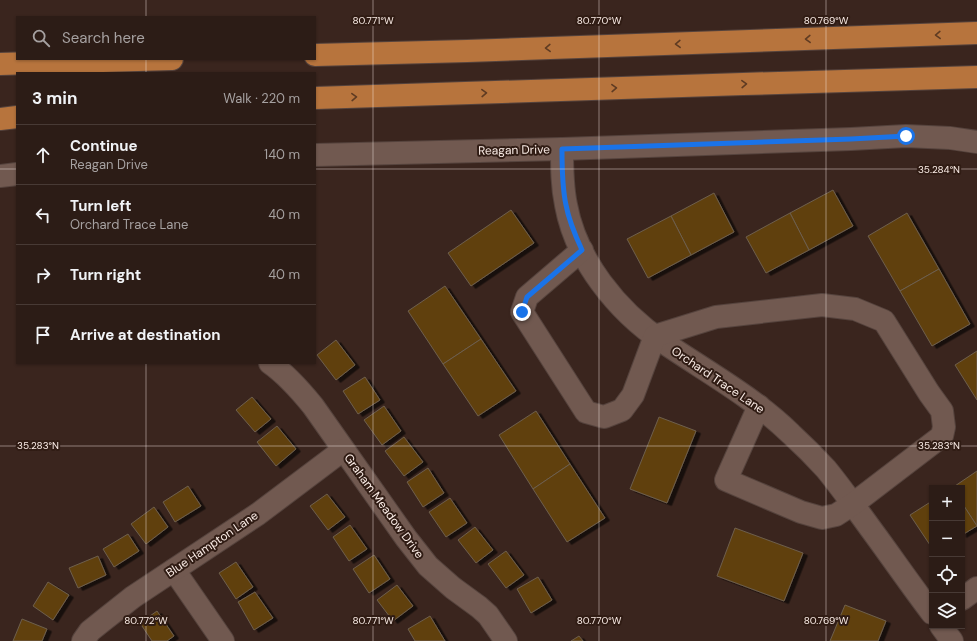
<!DOCTYPE html>
<html lang="en">
<head>
<meta charset="utf-8">
<style>
  :root { --surface:#2c1c16; --page:#382923; --text:#f1f3f6; --muted:#a6a1a1; --line:#483a35 }
  body { margin:0; font-family:"DM Sans",sans-serif; background:var(--page); color:var(--text) }
  .controls { position:absolute; right:12px; bottom:12px; display:grid; overflow:hidden; border-radius:0px; box-shadow:0 1px 3px #0004 }
  .controls button { width:36px; height:36px; display:grid; place-items:center; padding:0; border:0; border-bottom:1px solid var(--line); background:var(--surface); color:var(--text); font:20px sans-serif }
  .stop { position:absolute; width:12px; height:12px; margin:-9px; border:3px solid #1a73e8; border-radius:50%; background:#fff }
  .stop.end { background:#1a73e8; border-color:#fff; box-shadow:0 1px 4px #0008 }
  .list { margin:0; padding:0; list-style:none }
  h2 { display:flex; justify-content:space-between; align-items:center; height:52px; margin:0; padding:0 16px; font-size:17px }
  h2 small { font-size:13px; font-weight:400; color:var(--muted) }
  .list li { display:grid; grid-template-columns:26px 1fr auto; gap:12px; align-items:center; box-sizing:border-box; height:60px; padding:0 16px; border-top:1px solid var(--line) }
  .list b { display:block; font-size:15px; white-space:nowrap }
  .list p { margin:0; font-size:13px; white-space:nowrap; color:var(--muted) }
  .list em { font-size:13px; font-style:normal; color:var(--muted) }
  .icon { flex:none; width:22px; height:22px; fill:none; stroke:currentColor; stroke-width:2; stroke-linecap:round; stroke-linejoin:round }
  .map { position:relative; flex:none; width:977px; height:641px; overflow:hidden }
  .search { position:absolute; background:var(--surface); box-shadow:0 1px 3px #0004; left:16px; top:16px; width:300px; height:44px; display:flex; align-items:center; gap:10px; box-sizing:border-box; padding:0 14px; border-radius:0px; color:var(--muted); font-size:15px }
  .panel { position:absolute; background:var(--surface); box-shadow:0 1px 3px #0004; left:16px; top:72px; width:300px; height:292px; border-radius:0px }
  .map>svg:first-child { display:block }
</style>
</head>
<body>
<div class="map">
<svg width="977" height="641" viewBox="0 0 977 641">
  <defs>
    <filter id="shadow"><feDropShadow dx="4.5" dy="2.5" stdDeviation="0" flood-color="#0009"/></filter>
  </defs>
  <rect width="100%" height="100%" fill="#3a251e"/>
  <!-- building -->
  <g fill="#604010" stroke="#6e5f4c" filter="url(#shadow)">
    <polygon points="833,190 853,226 809,250 790,213"/>
    <polygon points="714,193 734,232 691,255 671,216"/>
    <polygon points="511,210 534,243 471,286 448,253"/>
    <polygon points="790,213 809,250 766,273 746,237"/>
    <polygon points="907,213 939,269 900,291 868,236"/>
    <polygon points="671,216 691,255 648,278 627,239"/>
    <polygon points="939,269 970,324 932,346 900,291"/>
    <polygon points="445,286 481,339 443,364 408,311"/>
    <polygon points="481,339 516,391 478,416 443,364"/>
    <polygon points="336,340 355,365 336,380 317,355"/>
    <polygon points="977,351 977,400 955,365"/>
    <polygon points="365,377 380,400 358,414 343,391"/>
    <polygon points="252,397 271,419 255,432 236,410"/>
    <polygon points="384,406 401,431 382,445 364,420"/>
    <polygon points="536,411 570,464 533,489 499,435"/>
    <polygon points="659,417 696,431 667,503 630,489"/>
    <polygon points="277,426 296,449 276,466 257,442"/>
    <polygon points="404,437 423,462 404,476 385,451"/>
    <polygon points="570,464 605,518 567,542 533,489"/>
    <polygon points="428,468 444,493 423,507 407,482"/>
    <polygon points="977,471 977,526 962,503 962,488 952,488"/>
    <polygon points="188,486 201,506 175,522 163,502"/>
    <polygon points="327,494 345,517 328,530 310,506"/>
    <polygon points="450,498 467,523 446,537 429,512"/>
    <polygon points="932,501 932,548 910,515"/>
    <polygon points="962,503 977,526 962,535"/>
    <polygon points="154,507 168,527 146,544 131,524"/>
    <polygon points="350,525 367,549 349,561 333,537"/>
    <polygon points="475,527 493,550 476,563 458,540"/>
    <polygon points="735,528 803,553 784,601 717,576"/>
    <polygon points="128,534 139,551 114,567 103,549"/>
    <polygon points="506,551 524,575 506,588 488,564"/>
    <polygon points="374,555 390,579 369,593 353,569"/>
    <polygon points="98,556 106,575 78,588 69,568"/>
    <polygon points="236,562 253,587 236,599 219,573"/>
    <polygon points="538,577 552,600 531,613 517,589"/>
    <polygon points="48,582 69,595 53,620 33,606"/>
    <polygon points="397,585 413,606 393,621 377,600"/>
    <polygon points="255,592 273,618 254,630 238,602"/>
    <polygon points="845,605 886,621 878,641 830,641"/>
    <polygon points="157,611 174,636 167,641 152,641 140,623"/>
    <polygon points="430,616 445,641 415,641 408,629"/>
    <polygon points="22,619 47,629 42,641 13,641"/>
    <polygon points="579,636 583,641 571,641"/>
  </g>
  <g fill="none" stroke-linecap="round" stroke-linejoin="round">
    <defs>
      <g id="minor">
        <path d="M562,149C562,168 562,186 566,205C576,260 617,311 663,342C707,372 753,397 791,434C803,445 815,457 826,469C844,491 859,513 876,536C895,562 913,588 932,613"/>
        <polyline points="315,155 562,149 851,139 906,136 950,138 977,142"/>
        <polyline points="0,176 17,174"/>
        <polyline points="582,250 527,297 522,312 586,412 604,417 622,410 633,395 655,336 716,317 822,305 855,309 884,321 929,393 942,411 944,427 942,436 853,504 836,515 822,518 801,512 726,480 759,406"/>
        <path d="M270,363C287,375 300,390 313,406L406,538L428,566L453,588L479,607L488,615L506,641"/>
        <polyline points="174,570 223,641"/>
        <polyline points="962,599 977,588"/>
        <polyline points="941,626 952,641"/>
        <polyline points="83,641 90,631 105,619 133,597 258,514 343,450"/>
      </g>
      <g id="highway">
        <polyline points="315,55 467,51 977,33"/>
        <polyline points="0,64 172,59"/>
        <polyline points="315,98 743,84 977,77"/>
        <polyline points="0,119 17,117"/>
      </g>
    </defs>
    <!-- minor casing -->
    <use href="#minor" stroke="#55433d" stroke-width="24"/>
    <!-- highway casing -->
    <use href="#highway" stroke="#55433d" stroke-width="24"/>
    <!-- minor -->
    <use href="#minor" stroke="#715950" stroke-width="22"/>
    <!-- highway -->
    <use href="#highway" stroke="#b7743d" stroke-width="22"/>
  </g>
  <!-- one-way arrows -->
  <defs><path id="oneway-chevron" d="M-2-3.5L2.5 0L-2 3.5" fill="none" stroke-width="1.6" stroke-linecap="round" stroke-linejoin="round"/></defs>
  <g stroke="#5f3b22">
    <use href="#oneway-chevron" transform="translate(938 35) rotate(178)"/>
    <use href="#oneway-chevron" transform="translate(808 39) rotate(178)"/>
    <use href="#oneway-chevron" transform="translate(678 44) rotate(178)"/>
    <use href="#oneway-chevron" transform="translate(548 48) rotate(178)"/>
    <use href="#oneway-chevron" transform="translate(744 84) rotate(-2)"/>
    <use href="#oneway-chevron" transform="translate(614 88) rotate(-2)"/>
    <use href="#oneway-chevron" transform="translate(484 93) rotate(-2)"/>
    <use href="#oneway-chevron" transform="translate(354 97) rotate(-2)"/>
  </g>
  <g fill="none" stroke-linecap="round" stroke-linejoin="round">
    <!-- route -->
    <path stroke="#1a73e8" stroke-width="5" d="M522,312L527,297L582,250C575,235 569,221 566,205C562,187 562,168 562,149L851,139L906,136"/>
  </g>
  <!-- ticks -->
  <path fill="none" stroke="#faece6" stroke-width="1" stroke-opacity="0.45" d="M146,0V17M373,0V641M599,0V641M826,0V641M146,59V73M0,169H17M315,169H977M146,363V641M0,446H977"/>
  <g text-anchor="middle" dominant-baseline="central" stroke-width="4" stroke-linejoin="round" paint-order="stroke">
    <!-- street labels -->
    <g font-size="12" fill="#faece6" stroke="#301c14">
      <text transform="translate(514 150) rotate(-1)">Reagan Drive</text>
      <text transform="translate(718 380) rotate(34)">Orchard Trace Lane</text>
      <text transform="translate(384 506) rotate(54)">Graham Meadow Drive</text>
      <text transform="translate(212 544) rotate(-34)">Blue Hampton Lane</text>
    </g>
  </g>
  <g font-size="10" text-anchor="middle" fill="#faece6" stroke="#301c14" stroke-width="4" stroke-linejoin="round" paint-order="stroke">
    <text x="373" y="24">80.771°W</text>
    <text x="599" y="24">80.770°W</text>
    <text x="826" y="24">80.769°W</text>
    <text x="939" y="173">35.284°N</text>
    <text x="38" y="449">35.283°N</text>
    <text x="939" y="449">35.283°N</text>
    <text x="146" y="624">80.772°W</text>
    <text x="373" y="624">80.771°W</text>
    <text x="599" y="624">80.770°W</text>
    <text x="826" y="624">80.769°W</text>
  </g>
</svg>
<div class="controls">
<button>+</button>
<button>−</button>
<button><svg class="icon" aria-label="locate" viewBox="0 0 24 24"><circle cx="12" cy="12" r="6"/><path d="M12 2v4M12 18v4M2 12h4M18 12h4"/></svg></button>
<button><svg class="icon" aria-label="layers" viewBox="0 0 24 24"><path d="M12 4l9 5-9 5-9-5zM3 14l9 5 9-5"/></svg></button>
</div>
<div class="stop" style="left:906px;top:136px"></div>
<div class="stop end" style="left:522px;top:312px"></div>
<div class="search"><svg class="icon" aria-label="search" viewBox="0 0 24 24"><circle cx="10" cy="10" r="6"/><path d="M15 15l6 6"/></svg>Search here</div>
<section class="panel">
<h2>3 min<small>Walk · 220 m</small></h2>
<ul class="list">
<li><svg class="icon" aria-label="ahead" viewBox="0 0 24 24"><path d="M12 20V5M6 11l6-6 6 6"/></svg><div><b>Continue</b><p>Reagan Drive</p></div><em>140 m</em></li>
<li><svg class="icon" aria-label="left" viewBox="0 0 24 24"><path d="M17 20v-9H6M10 6l-5 5 5 5"/></svg><div><b>Turn left</b><p>Orchard Trace Lane</p></div><em>40 m</em></li>
<li><svg class="icon" aria-label="right" viewBox="0 0 24 24"><path d="M7 20v-9h11M14 6l5 5-5 5"/></svg><div><b>Turn right</b></div><em>40 m</em></li>
<li><svg class="icon" aria-label="arrive" viewBox="0 0 24 24"><path d="M6 21V4h12l-3 4 3 4H6"/></svg><div><b>Arrive at destination</b></div></li>
</ul>
</section>
</div>
</body>
</html>
